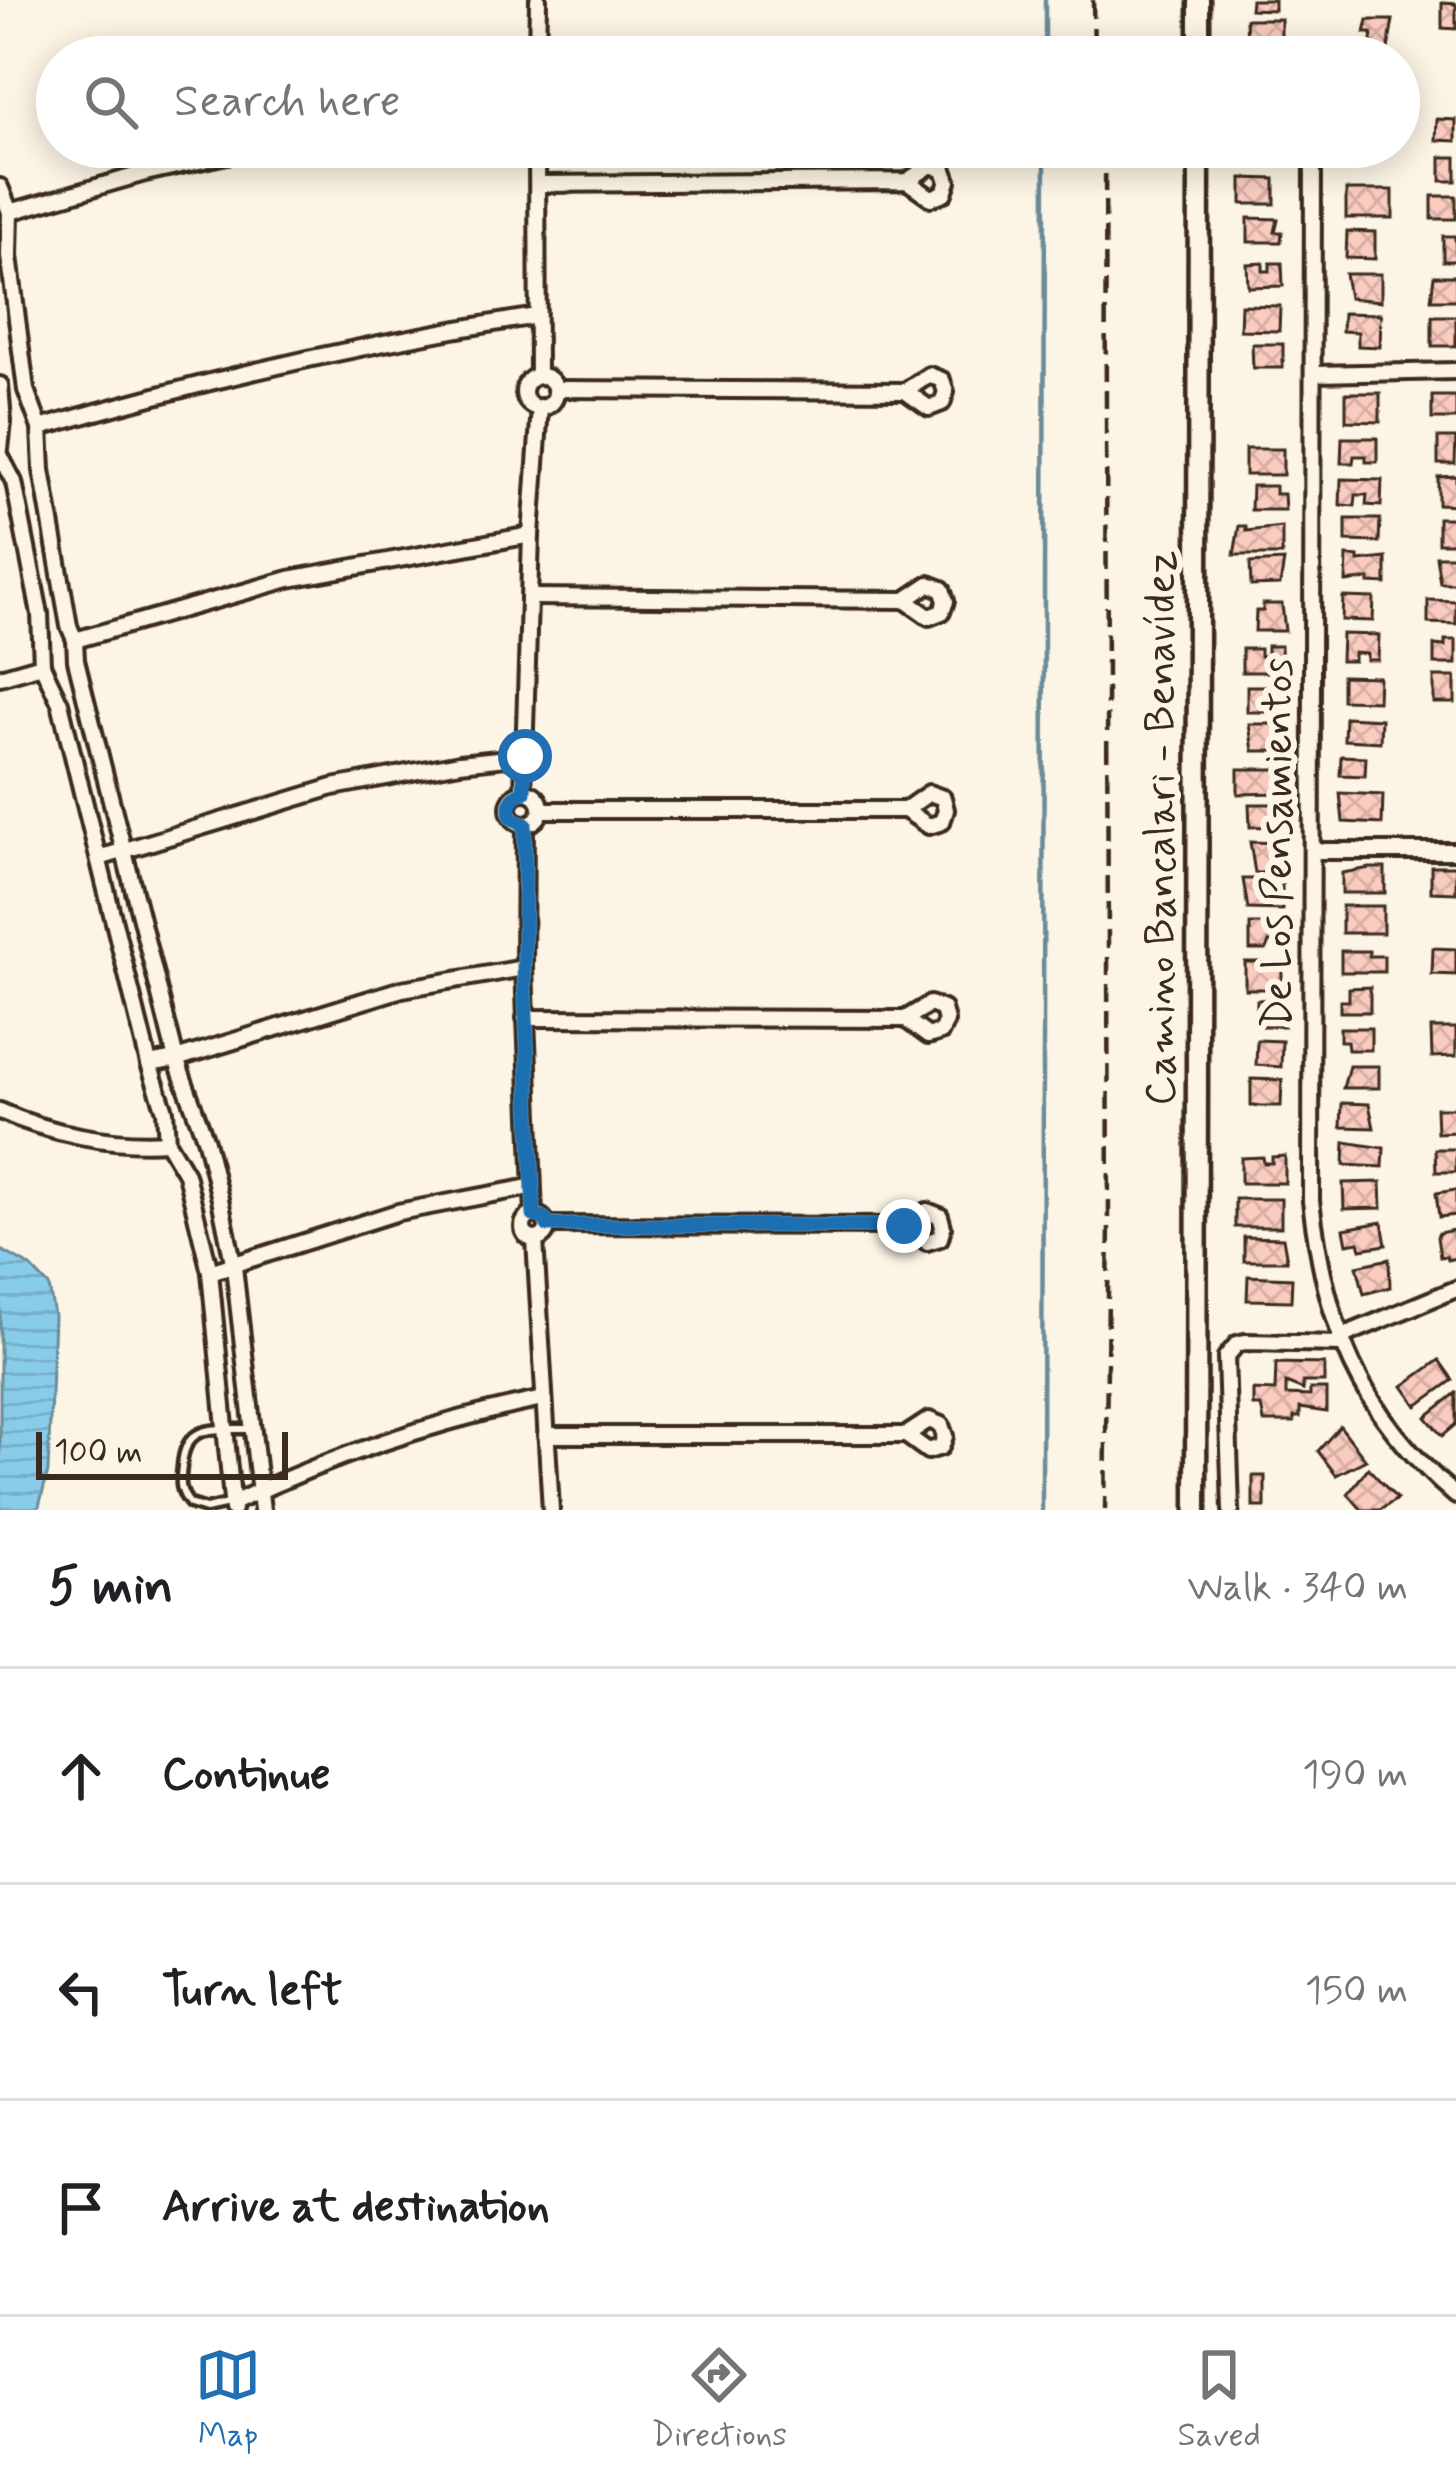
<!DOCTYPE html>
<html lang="en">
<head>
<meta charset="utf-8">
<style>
  :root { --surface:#fff; --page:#f2f2f2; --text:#202124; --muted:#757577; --line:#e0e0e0; --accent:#1f6fb2 }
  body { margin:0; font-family:Mynerve,sans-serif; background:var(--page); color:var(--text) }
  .scale { position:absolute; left:36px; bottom:30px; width:252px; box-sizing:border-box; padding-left:12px; border:6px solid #3b2a1e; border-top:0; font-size:33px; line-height:42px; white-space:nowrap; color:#3b2a1e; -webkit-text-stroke:9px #fcf5e5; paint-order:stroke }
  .stop { position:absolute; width:36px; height:36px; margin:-27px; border:9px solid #1f6fb2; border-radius:50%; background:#fff }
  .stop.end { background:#1f6fb2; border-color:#fff; box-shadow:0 3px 12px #0008 }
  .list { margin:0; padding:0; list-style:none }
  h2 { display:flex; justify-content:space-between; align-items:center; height:156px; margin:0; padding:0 48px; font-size:51px }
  h2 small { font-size:39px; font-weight:400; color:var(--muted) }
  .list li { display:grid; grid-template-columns:78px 1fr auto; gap:36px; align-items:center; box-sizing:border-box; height:216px; padding:0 48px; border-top:3px solid var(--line) }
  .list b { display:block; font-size:45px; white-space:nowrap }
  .list em { font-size:39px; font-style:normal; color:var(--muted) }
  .icon { flex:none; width:66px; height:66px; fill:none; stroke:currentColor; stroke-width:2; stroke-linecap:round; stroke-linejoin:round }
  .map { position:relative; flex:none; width:1456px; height:1510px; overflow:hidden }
  .search { position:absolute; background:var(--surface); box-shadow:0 6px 30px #0003; left:36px; right:36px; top:36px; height:132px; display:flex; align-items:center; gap:30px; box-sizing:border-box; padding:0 42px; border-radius:66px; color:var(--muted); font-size:45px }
  .sheet { height:804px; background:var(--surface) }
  nav { display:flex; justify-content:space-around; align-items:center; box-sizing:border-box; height:168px; border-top:3px solid var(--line); background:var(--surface); font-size:33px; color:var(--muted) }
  nav a { display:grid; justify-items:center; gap:6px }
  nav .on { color:var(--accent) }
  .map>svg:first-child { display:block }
</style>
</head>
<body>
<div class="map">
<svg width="1456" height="1510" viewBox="0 0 1456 1510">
  <defs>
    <pattern id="water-rules" width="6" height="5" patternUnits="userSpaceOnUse" patternTransform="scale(3)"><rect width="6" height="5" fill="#89ccea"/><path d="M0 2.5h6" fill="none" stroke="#77afc8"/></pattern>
    <pattern id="building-cross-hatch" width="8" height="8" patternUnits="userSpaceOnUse" patternTransform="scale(3)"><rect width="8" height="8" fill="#facbbf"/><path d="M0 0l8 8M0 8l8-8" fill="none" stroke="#d7aea4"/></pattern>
  </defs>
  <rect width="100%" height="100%" fill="#fcf5e5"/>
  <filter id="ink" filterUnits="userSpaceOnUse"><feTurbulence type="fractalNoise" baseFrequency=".00833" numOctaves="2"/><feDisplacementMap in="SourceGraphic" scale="24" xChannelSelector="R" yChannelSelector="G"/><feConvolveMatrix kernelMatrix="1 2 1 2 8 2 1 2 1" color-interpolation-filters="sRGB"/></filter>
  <g filter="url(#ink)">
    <!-- water -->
    <polygon fill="url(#water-rules)" stroke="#6a8b98" stroke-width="3" points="0,1249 31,1267 49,1286 54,1316 48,1472 38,1510 0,1510"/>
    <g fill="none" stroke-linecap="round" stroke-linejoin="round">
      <!-- stream -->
      <g stroke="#6a8b98" stroke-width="4.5">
        <polyline points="1045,57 1045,0"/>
        <polyline points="1042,1510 1045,147"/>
      </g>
    </g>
    <!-- building -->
    <g fill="url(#building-cross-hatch)" stroke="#3b2a1e" stroke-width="3">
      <polygon points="1251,0 1274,0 1274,10 1250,9"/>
      <polygon points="1442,3 1456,4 1456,29 1442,28"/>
      <polygon points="1246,19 1281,19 1281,44 1247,44"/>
      <polygon points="1368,20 1393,20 1388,49 1371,48 1372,33 1365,33"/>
      <polygon points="1437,119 1456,120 1456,141 1436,140"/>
      <polygon points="1251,147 1287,147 1278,148 1279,162 1252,163"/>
      <rect x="1441" y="157" width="15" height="24"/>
      <polygon points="1242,178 1275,179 1275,204 1242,204"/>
      <rect x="1346" y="190" width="47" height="28"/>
      <rect x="1432" y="196" width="24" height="23"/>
      <polygon points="1248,218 1278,219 1275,232 1282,232 1281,242 1248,242"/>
      <polygon points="1347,231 1375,232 1375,259 1346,258"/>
      <polygon points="1443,236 1455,236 1456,261 1443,261"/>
      <polygon points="1263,263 1263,271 1270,271 1270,263 1282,263 1283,286 1248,287 1247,264"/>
      <polygon points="1345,274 1381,274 1381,301 1349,298"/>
      <polygon points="1434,276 1456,276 1456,300 1431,300"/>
      <polygon points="1241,305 1280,306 1279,331 1240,330"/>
      <polygon points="1343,313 1381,314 1380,347 1358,346 1358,332 1342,331"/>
      <rect x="1432" y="316" width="24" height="30"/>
      <polygon points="1252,344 1283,344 1283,368 1253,368"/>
      <polygon points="1346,393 1380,393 1380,422 1346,421"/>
      <rect x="1432" y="396" width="24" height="23"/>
      <polygon points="1342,438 1377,438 1377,462 1366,462 1366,456 1354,456 1353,463 1341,463"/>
      <polygon points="1438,438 1456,438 1455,464 1438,464"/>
      <rect x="1245" y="449" width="38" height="26"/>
      <polygon points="1456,476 1456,505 1438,504 1438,477"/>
      <polygon points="1341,479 1382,480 1381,506 1366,505 1367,495 1356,495 1355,506 1340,505"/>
      <polygon points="1252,486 1275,486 1275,494 1284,494 1285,510 1251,510"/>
      <rect x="1438" y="518" width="18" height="25"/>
      <polygon points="1346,519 1380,519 1379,542 1346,541"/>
      <polygon points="1239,526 1246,526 1246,531 1282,527 1282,555 1234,555"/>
      <polygon points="1347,556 1359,557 1359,561 1386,558 1386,584 1369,583 1369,579 1346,582"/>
      <polygon points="1436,556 1456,556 1456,583 1440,583"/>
      <polygon points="1284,561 1280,585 1251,586 1250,563"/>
      <polygon points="1343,597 1374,598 1373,621 1342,620"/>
      <polygon points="1428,600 1456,601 1456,624 1428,623"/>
      <polygon points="1263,604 1282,604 1285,631 1255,631 1256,611 1263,611"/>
      <polygon points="1342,634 1379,635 1378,660 1367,660 1367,654 1354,653 1354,661 1341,661"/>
      <polygon points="1445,640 1456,640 1456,664 1434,664 1434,645 1445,646"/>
      <polygon points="1267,646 1281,646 1282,672 1242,672 1242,649 1260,649 1260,656 1267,656"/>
      <polygon points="1342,676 1379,677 1378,701 1342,700"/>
      <rect x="1434" y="677" width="21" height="26"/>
      <polygon points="1247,686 1277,686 1278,712 1247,712"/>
      <polygon points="1345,717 1381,719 1380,742 1344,740"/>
      <polygon points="1249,724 1282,724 1282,751 1253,751"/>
      <polygon points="1341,756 1366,757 1365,776 1340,775"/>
      <polygon points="1238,769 1281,769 1281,793 1238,794"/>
      <polygon points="1340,793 1383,795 1382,824 1343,822"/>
      <polygon points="1249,804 1281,804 1282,826 1250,827"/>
      <polygon points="1250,842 1281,843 1281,873 1255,873"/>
      <polygon points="1431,866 1456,866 1456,893 1431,892"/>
      <polygon points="1370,868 1385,868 1385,893 1342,893 1342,873"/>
      <polygon points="1243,879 1282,879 1282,910 1248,909"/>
      <rect x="1342" y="906" width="41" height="27"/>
      <polygon points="1250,924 1280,924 1279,942 1269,942 1266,950 1250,950"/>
      <polygon points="1433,948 1456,949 1456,975 1432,974"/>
      <polygon points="1341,951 1369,951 1369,956 1384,956 1384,972 1341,972"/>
      <polygon points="1245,962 1273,962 1273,969 1282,969 1282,989 1245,989"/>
      <polygon points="1370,987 1370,1012 1340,1012 1340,1001 1349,1001 1349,988"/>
      <polygon points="1284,999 1284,1026 1257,1026 1257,1000"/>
      <polygon points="1340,1028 1371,1028 1371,1050 1348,1050 1347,1041 1340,1041"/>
      <polygon points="1431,1028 1456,1028 1456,1056 1432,1057"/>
      <polygon points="1257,1040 1282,1041 1281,1067 1256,1065"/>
      <polygon points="1349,1066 1379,1066 1379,1088 1343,1088"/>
      <polygon points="1251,1079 1282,1080 1281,1106 1251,1106"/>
      <polygon points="1342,1103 1369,1104 1374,1128 1341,1127"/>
      <polygon points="1436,1108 1456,1108 1456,1132 1437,1133"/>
      <polygon points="1345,1142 1384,1148 1383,1167 1344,1165"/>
      <polygon points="1435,1149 1456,1149 1456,1172 1436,1172"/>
      <polygon points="1285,1156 1285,1183 1241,1183 1241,1158 1263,1157 1264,1163 1272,1163 1272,1157"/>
      <polygon points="1381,1182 1382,1208 1344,1209 1343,1183"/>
      <polygon points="1456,1190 1456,1215 1439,1217 1436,1193"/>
      <rect x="1235" y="1199" width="46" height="28"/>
      <polygon points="1382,1222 1386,1245 1361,1249 1359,1242 1347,1244 1344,1229"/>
      <polygon points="1453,1230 1456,1258 1447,1260 1446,1256 1440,1257 1437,1237 1439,1233"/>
      <polygon points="1244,1237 1283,1238 1287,1261 1244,1261"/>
      <polygon points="1389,1259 1390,1287 1364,1294 1357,1266"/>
      <polygon points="1248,1276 1292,1278 1291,1301 1247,1300"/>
      <polygon points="1439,1360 1453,1380 1417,1406 1403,1386"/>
      <polygon points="1276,1363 1324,1364 1324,1382 1303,1382 1303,1390 1286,1383 1286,1395 1310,1396 1310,1389 1326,1389 1326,1412 1300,1408 1300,1417 1294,1417 1294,1422 1264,1422 1261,1406 1253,1406 1253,1390 1275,1391"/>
      <polygon points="1456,1393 1456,1424 1442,1436 1426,1417"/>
      <polygon points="1340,1426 1366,1460 1336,1475 1318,1451"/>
      <polygon points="1368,1468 1397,1499 1380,1510 1362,1510 1348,1494"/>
      <rect x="1253" y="1476" width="12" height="31"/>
    </g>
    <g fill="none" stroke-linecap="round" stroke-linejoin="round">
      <defs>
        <path id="lane" d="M233,1503L206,1509L190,1504C179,1491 180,1482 182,1466C185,1422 215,1430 250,1429"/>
        <g id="street">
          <polyline points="537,57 538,0"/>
          <polyline points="537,147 538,376"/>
          <path d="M1313,147L1311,1201C1326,1326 1358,1412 1456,1496"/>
          <polyline points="538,184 907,181 931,198 944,193 948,181 944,170 931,165 907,181"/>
          <polyline points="0,187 10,212 9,256 26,390 40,428 42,470 69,626 75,640 76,660 176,1059 206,1141 220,1199 234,1267 262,1510"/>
          <polyline points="10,212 145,173 263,147"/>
          <polyline points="1315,374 1456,371"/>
          <circle cx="540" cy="392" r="16"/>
          <polyline points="0,385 3,422 0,449"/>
          <polyline points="555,389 905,391 929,375 942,380 946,392 942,403 929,408 905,391"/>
          <path d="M40,428C204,380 368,342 537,316"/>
          <polyline points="0,455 14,482 40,614 42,665 60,703 149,1064 165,1111 167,1142 186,1174 210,1272 233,1510"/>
          <polyline points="530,597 905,600 929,617 942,612 946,601 942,589 929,584 905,600"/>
          <polyline points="75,640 289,579 531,535"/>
          <polyline points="0,677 42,665"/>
          <polyline points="523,792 531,535 540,407"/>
          <circle cx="525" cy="808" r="16"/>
          <polyline points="541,810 905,810 929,793 943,798 946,810 942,822 929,826 905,810"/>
          <polyline points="525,824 524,968 534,1215"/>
          <polyline points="1312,851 1456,851"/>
          <polyline points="99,858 333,787 460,763 525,756"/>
          <polyline points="525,1018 905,1019 930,1004 943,1009 946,1021 941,1032 928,1036 905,1019"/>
          <polyline points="149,1064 176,1059 402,989 524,968"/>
          <path d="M0,1111C48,1133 114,1146 167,1142"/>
          <circle cx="535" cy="1227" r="12"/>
          <polyline points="548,1225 905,1226 927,1242 940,1238 943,1227 940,1216 927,1211 905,1226"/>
          <polyline points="535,1240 551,1510"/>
          <polyline points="210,1272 398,1212 530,1187"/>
          <polyline points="1340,1337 1456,1289"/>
          <polyline points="546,1435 906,1435 929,1420 941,1425 945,1436 941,1447 928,1451 906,1435"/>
          <path d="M233,1503C333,1456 434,1421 543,1399"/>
          <polyline points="1231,1510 1226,1357 1237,1344 1245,1342 1342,1344"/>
        </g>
        <g id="secondary">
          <polyline points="1199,57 1199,0"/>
          <polyline points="1196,1510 1199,147"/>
        </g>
      </defs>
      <!-- lane casing -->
      <use href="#lane" stroke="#3b2a1e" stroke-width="15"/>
      <!-- street casing -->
      <use href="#street" stroke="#3b2a1e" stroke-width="22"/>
      <!-- secondary casing -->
      <use href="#secondary" stroke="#3b2a1e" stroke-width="27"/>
      <!-- lane -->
      <use href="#lane" stroke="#fcf5e5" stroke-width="6"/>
      <!-- street -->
      <use href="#street" stroke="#fcf5e5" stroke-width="14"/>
      <!-- secondary -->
      <use href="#secondary" stroke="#fcf5e5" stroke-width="18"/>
      <!-- rail -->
      <g stroke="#3b2a1e" stroke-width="4.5" stroke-dasharray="18 9" stroke-linecap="butt">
        <polyline points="1093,0 1094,57"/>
        <polyline points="1105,147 1109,1223 1105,1510"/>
      </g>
    </g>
  </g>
  <g fill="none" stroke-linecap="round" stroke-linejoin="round" filter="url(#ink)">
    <!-- route -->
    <path stroke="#1f6fb2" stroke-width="15" d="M525,756L524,792C511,796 507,806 512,818L525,824L524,968L534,1215L544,1218L548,1225L904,1226"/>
  </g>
  <g text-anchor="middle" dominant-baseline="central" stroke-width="12" stroke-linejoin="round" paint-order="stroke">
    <!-- street labels -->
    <g font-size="42" fill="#3b2a1e" stroke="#fcf5e5">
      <text transform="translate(1162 828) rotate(-90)">Camino Bancalari - Benavídez</text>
      <text transform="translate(1279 843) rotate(-90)">De Los Pensamientos</text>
    </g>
  </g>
</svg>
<div class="scale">100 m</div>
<div class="stop" style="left:525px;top:756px"></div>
<div class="stop end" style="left:904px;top:1226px"></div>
<div class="search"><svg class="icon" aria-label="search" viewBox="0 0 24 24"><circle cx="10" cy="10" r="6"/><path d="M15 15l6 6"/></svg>Search here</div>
</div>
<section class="sheet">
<h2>5 min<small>Walk · 340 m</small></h2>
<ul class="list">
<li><svg class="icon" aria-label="ahead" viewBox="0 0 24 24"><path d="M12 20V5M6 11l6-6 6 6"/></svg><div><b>Continue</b></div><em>190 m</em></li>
<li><svg class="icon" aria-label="left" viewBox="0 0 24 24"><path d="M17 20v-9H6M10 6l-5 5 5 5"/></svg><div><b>Turn left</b></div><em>150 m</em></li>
<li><svg class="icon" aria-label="arrive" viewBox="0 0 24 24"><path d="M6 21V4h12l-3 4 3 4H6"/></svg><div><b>Arrive at destination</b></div></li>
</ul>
</section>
<nav>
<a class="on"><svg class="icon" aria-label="map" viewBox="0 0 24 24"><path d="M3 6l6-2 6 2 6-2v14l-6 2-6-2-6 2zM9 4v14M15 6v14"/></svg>Map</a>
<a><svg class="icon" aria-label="directions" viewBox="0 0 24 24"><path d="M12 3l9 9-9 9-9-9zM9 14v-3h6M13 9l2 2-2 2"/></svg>Directions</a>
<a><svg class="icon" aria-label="saved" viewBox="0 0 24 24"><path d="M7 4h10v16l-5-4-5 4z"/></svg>Saved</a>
</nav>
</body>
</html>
